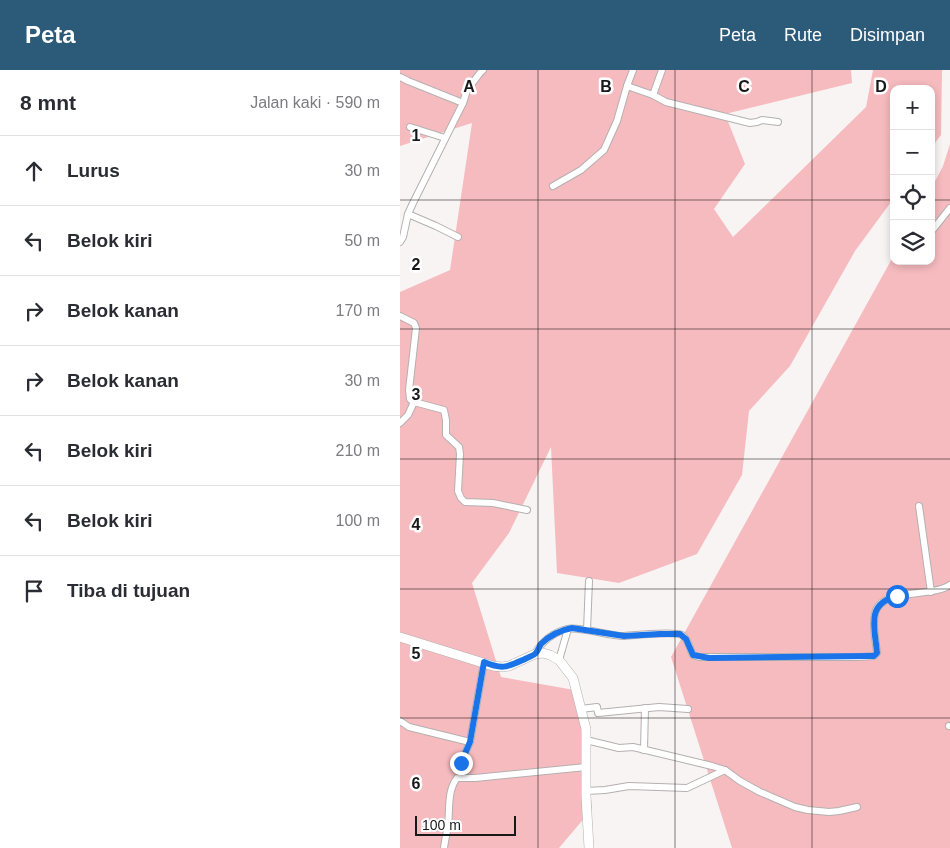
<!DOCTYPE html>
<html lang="id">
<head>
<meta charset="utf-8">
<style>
  :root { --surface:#fff; --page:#f7f7f7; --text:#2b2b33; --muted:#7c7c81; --line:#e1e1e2; --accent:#2c5a79 }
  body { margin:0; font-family:Arial,sans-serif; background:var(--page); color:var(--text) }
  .controls { position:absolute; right:15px; top:15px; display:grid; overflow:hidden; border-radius:10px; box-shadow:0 2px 8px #0003 }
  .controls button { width:45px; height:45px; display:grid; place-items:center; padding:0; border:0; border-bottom:1px solid var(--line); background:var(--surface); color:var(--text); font:25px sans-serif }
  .scale { position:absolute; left:15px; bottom:12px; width:101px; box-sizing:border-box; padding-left:5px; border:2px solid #191818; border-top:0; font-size:14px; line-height:18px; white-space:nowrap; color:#191818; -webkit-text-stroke:4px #fff; paint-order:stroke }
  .stop { position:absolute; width:15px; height:15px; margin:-11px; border:4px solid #1a73e8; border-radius:50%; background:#fff }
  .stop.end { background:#1a73e8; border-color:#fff; box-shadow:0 1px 5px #0008 }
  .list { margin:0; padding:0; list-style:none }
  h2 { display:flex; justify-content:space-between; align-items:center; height:65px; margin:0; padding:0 20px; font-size:21px }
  h2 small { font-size:16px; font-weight:400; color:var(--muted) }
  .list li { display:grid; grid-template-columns:32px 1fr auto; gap:15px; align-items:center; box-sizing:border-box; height:70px; padding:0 20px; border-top:1px solid var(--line) }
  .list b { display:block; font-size:19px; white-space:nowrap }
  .list em { font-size:16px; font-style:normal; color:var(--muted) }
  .icon { flex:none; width:28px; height:28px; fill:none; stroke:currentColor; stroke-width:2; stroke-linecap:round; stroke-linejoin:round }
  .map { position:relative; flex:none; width:550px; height:778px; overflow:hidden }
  header { display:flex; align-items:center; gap:30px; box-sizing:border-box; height:70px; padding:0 25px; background:var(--accent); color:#fff }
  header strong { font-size:24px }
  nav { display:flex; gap:28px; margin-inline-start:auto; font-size:18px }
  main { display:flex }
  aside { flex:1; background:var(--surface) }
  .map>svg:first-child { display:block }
</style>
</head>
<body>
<header>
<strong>Peta</strong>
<nav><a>Peta</a><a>Rute</a><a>Disimpan</a></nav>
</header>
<main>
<aside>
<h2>8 mnt<small>Jalan kaki · 590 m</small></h2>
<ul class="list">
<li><svg class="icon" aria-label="ahead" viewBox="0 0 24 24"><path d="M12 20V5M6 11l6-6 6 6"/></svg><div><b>Lurus</b></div><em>30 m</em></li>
<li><svg class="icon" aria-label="left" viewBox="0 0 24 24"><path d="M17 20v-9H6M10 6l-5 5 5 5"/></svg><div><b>Belok kiri</b></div><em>50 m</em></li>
<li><svg class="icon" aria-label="right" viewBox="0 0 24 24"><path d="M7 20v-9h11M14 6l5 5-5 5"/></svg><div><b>Belok kanan</b></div><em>170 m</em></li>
<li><svg class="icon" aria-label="right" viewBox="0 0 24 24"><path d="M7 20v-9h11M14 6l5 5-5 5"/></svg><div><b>Belok kanan</b></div><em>30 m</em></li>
<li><svg class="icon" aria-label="left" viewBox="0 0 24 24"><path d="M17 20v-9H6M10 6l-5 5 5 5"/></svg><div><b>Belok kiri</b></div><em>210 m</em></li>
<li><svg class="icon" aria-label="left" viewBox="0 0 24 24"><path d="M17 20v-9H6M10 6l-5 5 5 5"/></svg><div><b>Belok kiri</b></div><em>100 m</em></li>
<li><svg class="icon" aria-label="arrive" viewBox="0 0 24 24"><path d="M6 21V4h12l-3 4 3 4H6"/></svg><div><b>Tiba di tujuan</b></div></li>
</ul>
</aside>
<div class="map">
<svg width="550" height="778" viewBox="0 0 550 778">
  <rect width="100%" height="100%" fill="#f9f4f4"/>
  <!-- grass -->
  <g fill="#f6bbbf">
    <polygon points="0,0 451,0 452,13 325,44 345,94 314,139 333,167 466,37 473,0 542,0 541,65 531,78 531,19 494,19 494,128 455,181 390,296 349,341 342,405 297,484 219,513 157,503 151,377 109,463 72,513 101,607 180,621 192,739 159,778 0,778 0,222 50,200 72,53 0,76"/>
    <polygon points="550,74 550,778 332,778 271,587 494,185 494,191 531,191 531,119 543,96"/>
  </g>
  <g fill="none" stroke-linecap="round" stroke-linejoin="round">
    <defs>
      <g id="street">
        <polyline points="233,0 227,16 253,25 266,32 350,53 357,52 362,50 378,52"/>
        <polyline points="0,7 8,11 63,33"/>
        <polyline points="253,25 262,0"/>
        <polyline points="10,57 45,68"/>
        <polyline points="153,116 181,100 204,80 217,51 227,16"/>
        <polyline points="8,144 36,156 58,167"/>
        <polyline points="531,162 550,138"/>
        <polyline points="0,172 3,167 8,144 13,133 63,33 67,20 80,3 83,0"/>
        <polyline points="0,246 14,253 16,258 9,320 10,329 14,332 44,340 46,350 46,365 59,377 60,384 58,421 61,428 65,432 93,433 127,440"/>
        <polyline points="0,353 8,345 14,332"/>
        <polyline points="519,436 531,522"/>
        <polyline points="187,560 189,511"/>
        <path d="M135,584C142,571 152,563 167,559C179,556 209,566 224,566C236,565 274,561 282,565C288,568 290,580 293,585L299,587H459L474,586L477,583C476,571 472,556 475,544C480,517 531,528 550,515"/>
        <polyline points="159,590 168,559"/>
        <polyline points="181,639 197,637 198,643 259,637 288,639"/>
        <polyline points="0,651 9,657 70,672"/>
        <polyline points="549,656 550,656"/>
        <polyline points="186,670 219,678 233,677 312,696 325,700 340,711 360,722 395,737 408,740 429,742 439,741 457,737"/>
        <polyline points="244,680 245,638"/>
        <polyline points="61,693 70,672 84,592"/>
        <polyline points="186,721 205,720 229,716 287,718 325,700"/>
        <path d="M44,778C45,770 47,762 48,754C50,739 47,721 57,708H75L186,697"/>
      </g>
      <polyline id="secondary" points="0,567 93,596 102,597 109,596 135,584 143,583 150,585 159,590 173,608 186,659 186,726 189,778"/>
    </defs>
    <!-- street casing -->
    <use href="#street" stroke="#b5b0b0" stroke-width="8"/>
    <!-- secondary casing -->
    <use href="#secondary" stroke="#b5b0b0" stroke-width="10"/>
    <!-- street -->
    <use href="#street" stroke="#fff" stroke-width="6"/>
    <!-- secondary -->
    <use href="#secondary" stroke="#fff" stroke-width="9"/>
  </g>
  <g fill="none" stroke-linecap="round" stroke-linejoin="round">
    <!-- route -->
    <path stroke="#1a73e8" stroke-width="6" d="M61,693L70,672L84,592C103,600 107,597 125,589C128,587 133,586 135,584C138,581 139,577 141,574C149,566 161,560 172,558L224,566L260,564H280L286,569L293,585L309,588L470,586H474L477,583C475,558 465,534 497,526"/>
  </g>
  <!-- grid -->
  <path fill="none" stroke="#191818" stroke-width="1" stroke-opacity="0.55" d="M138,0V778M275,0V778M412,0V778M0,130H494M531,130H550M0,259H550M0,389H550M0,519H550M0,648H550"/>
  <g font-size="16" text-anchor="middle" font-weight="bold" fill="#191818" stroke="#fff" stroke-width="5" stroke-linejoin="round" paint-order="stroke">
    <text x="69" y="22">A</text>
    <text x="206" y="22">B</text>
    <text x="344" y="22">C</text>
    <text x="481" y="22">D</text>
    <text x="16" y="71">1</text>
    <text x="16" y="200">2</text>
    <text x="16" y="330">3</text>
    <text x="16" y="460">4</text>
    <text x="16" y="589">5</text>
    <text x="16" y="719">6</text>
  </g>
</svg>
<div class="controls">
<button>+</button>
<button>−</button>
<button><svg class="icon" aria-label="locate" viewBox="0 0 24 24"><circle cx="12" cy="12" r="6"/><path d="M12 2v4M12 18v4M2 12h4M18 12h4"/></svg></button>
<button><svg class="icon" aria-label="layers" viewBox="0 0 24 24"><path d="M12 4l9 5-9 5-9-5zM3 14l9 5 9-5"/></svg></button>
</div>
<div class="scale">100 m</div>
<div class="stop" style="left:497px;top:526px"></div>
<div class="stop end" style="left:61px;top:693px"></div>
</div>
</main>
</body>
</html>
